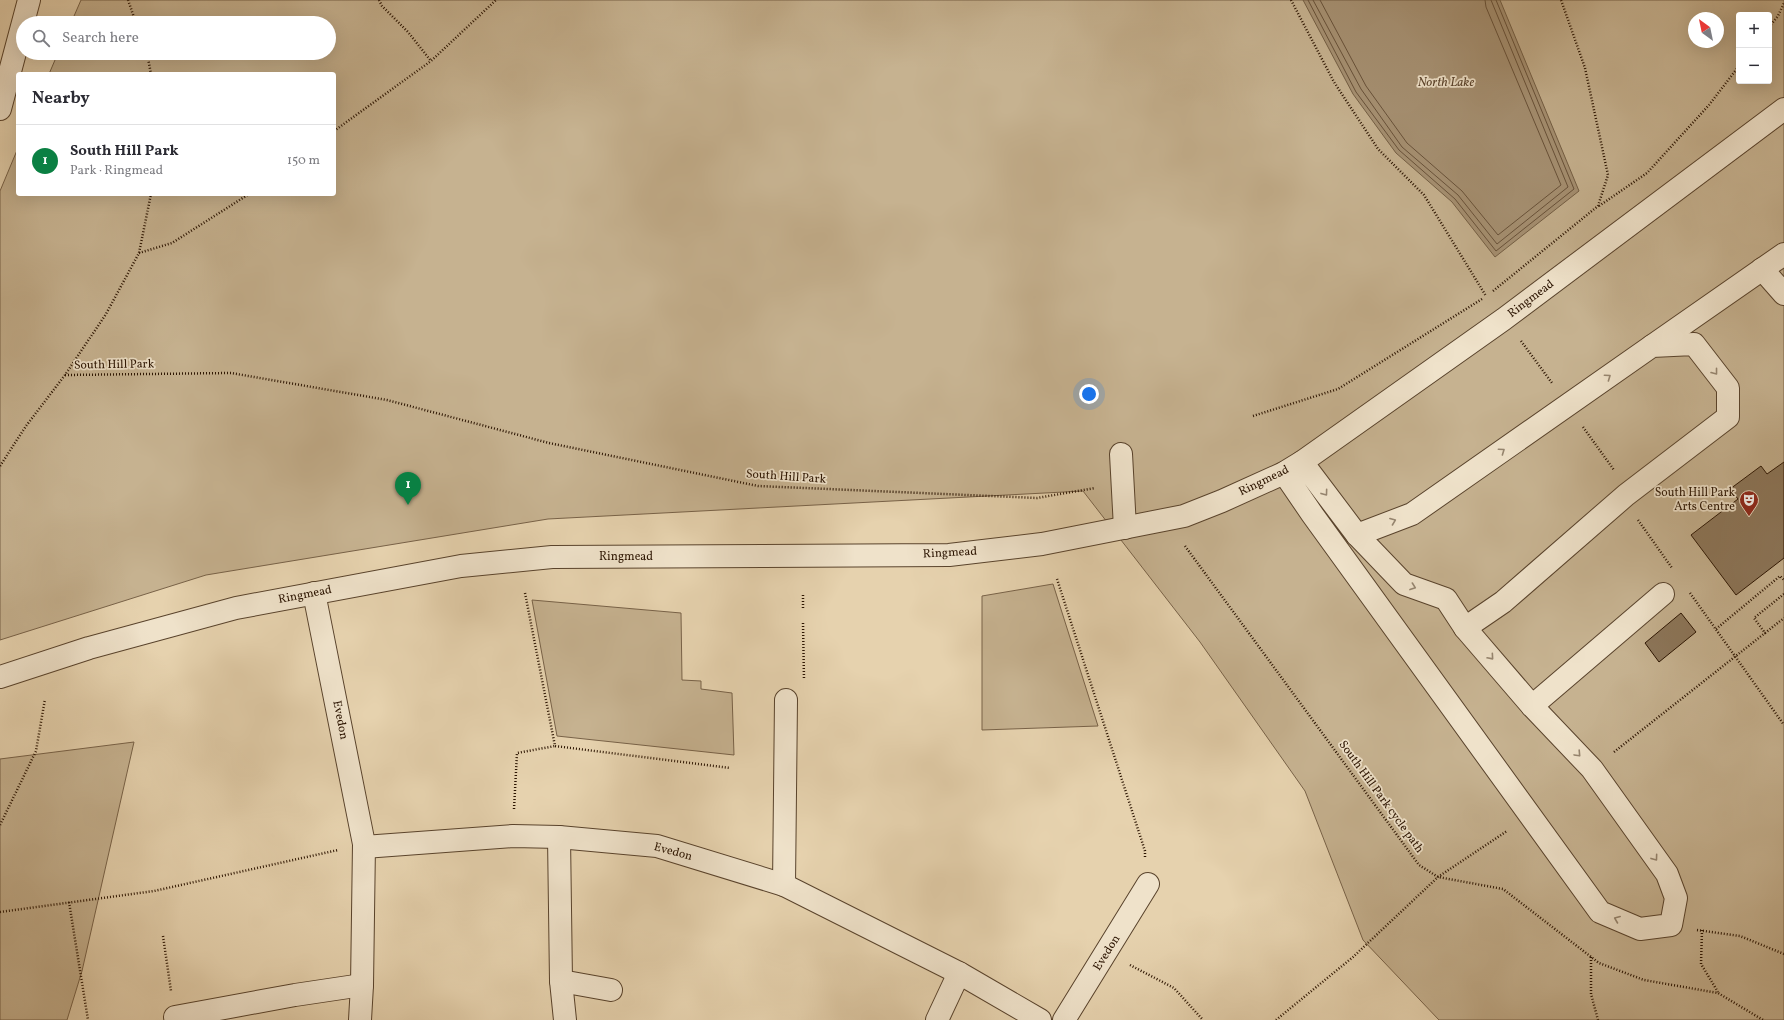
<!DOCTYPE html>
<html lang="en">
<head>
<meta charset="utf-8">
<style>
  :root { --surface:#fff; --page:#f7f7f7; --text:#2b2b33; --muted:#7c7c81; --line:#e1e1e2; --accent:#0b8043 }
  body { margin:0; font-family:Vollkorn,serif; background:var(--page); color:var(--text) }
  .controls { position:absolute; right:12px; top:12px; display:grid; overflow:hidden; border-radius:4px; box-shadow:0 4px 16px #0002 }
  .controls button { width:36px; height:36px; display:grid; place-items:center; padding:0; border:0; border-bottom:1px solid var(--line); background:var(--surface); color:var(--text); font:20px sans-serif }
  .compass { position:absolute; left:1688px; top:12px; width:36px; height:36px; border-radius:50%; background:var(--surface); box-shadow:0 4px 16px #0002; rotate:327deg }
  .you { position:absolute; left:1089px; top:394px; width:14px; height:14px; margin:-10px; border:3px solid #fff; border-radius:50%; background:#1a73e8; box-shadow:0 0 0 6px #1a73e833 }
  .badge { display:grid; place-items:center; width:26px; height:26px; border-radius:50%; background:var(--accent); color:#fff; font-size:13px; font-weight:700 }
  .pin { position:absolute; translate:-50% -33px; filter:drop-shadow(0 1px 2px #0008) }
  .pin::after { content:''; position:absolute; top:21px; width:14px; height:12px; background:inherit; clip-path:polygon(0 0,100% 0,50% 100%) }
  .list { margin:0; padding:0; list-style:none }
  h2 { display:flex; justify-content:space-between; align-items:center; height:52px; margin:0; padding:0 16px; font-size:17px }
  h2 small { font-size:13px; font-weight:400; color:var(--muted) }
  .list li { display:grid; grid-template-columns:26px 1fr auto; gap:12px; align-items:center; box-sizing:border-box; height:72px; padding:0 16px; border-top:1px solid var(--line) }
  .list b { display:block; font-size:15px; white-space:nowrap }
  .list p { margin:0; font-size:13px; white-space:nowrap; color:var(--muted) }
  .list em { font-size:13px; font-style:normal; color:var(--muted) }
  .icon { flex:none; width:22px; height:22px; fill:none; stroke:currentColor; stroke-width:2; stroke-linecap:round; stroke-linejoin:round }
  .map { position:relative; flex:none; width:1784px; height:1020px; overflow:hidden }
  .search { position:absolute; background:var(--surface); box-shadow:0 4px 16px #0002; left:16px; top:16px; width:320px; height:44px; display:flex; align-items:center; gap:10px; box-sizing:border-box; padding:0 14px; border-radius:22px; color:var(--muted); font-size:15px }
  .panel { position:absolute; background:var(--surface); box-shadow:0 4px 16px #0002; left:16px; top:72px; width:320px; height:124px; border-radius:4px }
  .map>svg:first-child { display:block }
</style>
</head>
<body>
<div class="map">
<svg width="1784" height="1020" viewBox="0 0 1784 1020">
  <rect width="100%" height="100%" fill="#e6d2ae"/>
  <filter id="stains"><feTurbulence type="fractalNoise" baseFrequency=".005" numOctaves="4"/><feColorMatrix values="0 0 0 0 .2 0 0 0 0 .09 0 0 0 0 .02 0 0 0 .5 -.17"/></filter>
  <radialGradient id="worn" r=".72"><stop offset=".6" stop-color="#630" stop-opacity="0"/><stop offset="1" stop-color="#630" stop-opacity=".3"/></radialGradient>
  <!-- green -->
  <g fill="#c6b290" stroke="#786248" fill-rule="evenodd">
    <path d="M81,0H1784V1020H1439L1363,940L1305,791L1200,642L1083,491L548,519L206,575L0,640V191L18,148V194H334V74H49L58,53H329V23H71ZM1739,15H1769V81H1739ZM1694,18H1718V42H1694Z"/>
    <polygon points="1053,584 1098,726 982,730 982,596"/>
    <polygon points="532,600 681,613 682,680 701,681 701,689 732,693 734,755 557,736"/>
    <polygon points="134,742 82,971 67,1020 0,1020 0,759"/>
  </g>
  <!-- water -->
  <polygon fill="#a69173" stroke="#745f45" points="1303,0 1500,0 1579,191 1495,257 1452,202 1396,153 1353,94"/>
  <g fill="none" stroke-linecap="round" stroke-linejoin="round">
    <!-- shore -->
    <g stroke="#68523a" stroke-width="1">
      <polyline points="1308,0 1356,92 1399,150 1455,199 1496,251 1574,189 1496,0"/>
      <polyline points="1313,0 1361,89 1402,147 1458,195 1497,244 1568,187 1491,0"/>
      <polyline points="1320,0 1366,86 1407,143 1462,191 1498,235 1561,185 1486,7 1485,0"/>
    </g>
  </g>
  <!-- building -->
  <g fill="#8c765a" stroke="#2a1300">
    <polygon points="1784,462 1784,558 1736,595 1691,535 1738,499 1730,489 1761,466 1767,474"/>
    <polygon points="1681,613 1696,632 1659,662 1645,643"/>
  </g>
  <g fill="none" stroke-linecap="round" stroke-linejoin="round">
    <defs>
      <g id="minor">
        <polyline points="0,109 29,0"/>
        <polyline points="1762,269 1784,294"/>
        <polyline points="1652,346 1784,254"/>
        <polyline points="1121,454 1125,528"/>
        <polyline points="1284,473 1312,514 1600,912 1640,929 1671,925 1676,898 1667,874 1592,769 1532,706 1465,628 1446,599 1404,584 1357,535 1302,462"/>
        <polyline points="1357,535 1412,514 1652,346 1694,344 1728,388 1728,417 1626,495 1503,602 1465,628"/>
        <polyline points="314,593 364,844 362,985 360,1020"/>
        <polyline points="0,677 89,648 236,608 461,566 552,557 949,555 1042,544 1184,516 1222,501 1284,473 1302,462 1504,319 1784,109"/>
        <polyline points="1532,706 1663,594"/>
        <polyline points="559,837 561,981 565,1020"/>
        <polyline points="364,847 513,836 559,837 657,846 784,885 959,973 1040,1020"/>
        <polyline points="784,885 786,700"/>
        <polyline points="561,981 611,990"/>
        <polyline points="175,1017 295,995 362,985"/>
        <polyline points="937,1020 959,973"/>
        <polyline points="1064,1020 1148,884"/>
      </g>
    </defs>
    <!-- minor casing -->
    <use href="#minor" stroke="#59432c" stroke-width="24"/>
    <!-- path -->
    <g stroke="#2a1300" stroke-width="2.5" stroke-dasharray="1 2" stroke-linecap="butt">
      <polyline points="128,0 136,23"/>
      <polyline points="379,0 382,6 408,32 431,61 496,0"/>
      <polyline points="1291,0 1334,82 1378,149 1424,195 1486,296"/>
      <polyline points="1769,27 1778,16 1784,3"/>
      <polyline points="147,53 151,74"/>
      <polyline points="334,131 431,61"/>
      <polyline points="1599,206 1647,173 1709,105 1739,66"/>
      <polyline points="139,253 172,243 249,194"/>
      <polyline points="1493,291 1598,206 1608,175 1585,68 1561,0"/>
      <polyline points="1521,341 1552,383"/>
      <polyline points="65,375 231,373 387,400 549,443 758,486 1037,498 1095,488"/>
      <polyline points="1253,416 1338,389 1482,299"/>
      <polyline points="1583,427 1614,470"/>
      <polyline points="0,466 26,426 65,375 106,314 139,253 151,194"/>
      <polyline points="1638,520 1672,568"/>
      <polyline points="1185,546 1419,865 1438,877 1503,889 1599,963 1644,980 1718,993 1763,1020"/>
      <polyline points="1057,579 1145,851 1145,858"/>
      <polyline points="525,593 555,746 730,768"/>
      <polyline points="1690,593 1784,725"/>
      <polyline points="1784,594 1754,618 1765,633 1784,618"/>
      <polyline points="803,595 803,609"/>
      <polyline points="803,623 804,680"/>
      <polyline points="1716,629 1780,576 1784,580"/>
      <polyline points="1614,752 1765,633"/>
      <polyline points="514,809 517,753 555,746"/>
      <polyline points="0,825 36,751 45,699"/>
      <polyline points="69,902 88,1020"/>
      <polyline points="0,912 154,891 338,850"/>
      <polyline points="1697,930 1740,936 1784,954"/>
      <polyline points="1702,930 1701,964 1718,992"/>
      <polyline points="163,936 171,991"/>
      <polyline points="1591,957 1591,994 1598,1020"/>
      <polyline points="1130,965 1174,988 1203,1020"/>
      <polyline points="1276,1020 1353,957 1438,877 1507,831"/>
    </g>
    <!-- minor -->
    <use href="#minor" stroke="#efe2ca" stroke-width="22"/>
  </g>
  <!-- one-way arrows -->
  <defs><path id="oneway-chevron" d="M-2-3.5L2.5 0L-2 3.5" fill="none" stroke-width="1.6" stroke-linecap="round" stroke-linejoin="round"/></defs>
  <g stroke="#96856f">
    <use href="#oneway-chevron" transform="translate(1715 372) rotate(52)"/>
    <use href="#oneway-chevron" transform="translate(1608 377) rotate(-35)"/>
    <use href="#oneway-chevron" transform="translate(1502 451) rotate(-35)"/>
    <use href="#oneway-chevron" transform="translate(1325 493) rotate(54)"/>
    <use href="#oneway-chevron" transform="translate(1393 521) rotate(-21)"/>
    <use href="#oneway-chevron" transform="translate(1413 587) rotate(20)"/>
    <use href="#oneway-chevron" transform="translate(1491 657) rotate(49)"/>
    <use href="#oneway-chevron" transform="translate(1578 754) rotate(47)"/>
    <use href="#oneway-chevron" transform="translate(1655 858) rotate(54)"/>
    <use href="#oneway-chevron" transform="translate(1617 919) rotate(-158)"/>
  </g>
  <!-- icons -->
  <defs>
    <symbol id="theatre-pin" viewBox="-11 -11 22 30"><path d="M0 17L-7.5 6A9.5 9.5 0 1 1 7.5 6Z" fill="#8f2418" stroke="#efe2ca"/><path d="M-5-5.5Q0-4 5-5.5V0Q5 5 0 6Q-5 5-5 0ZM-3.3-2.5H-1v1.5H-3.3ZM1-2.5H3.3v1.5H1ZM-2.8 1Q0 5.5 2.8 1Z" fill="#fff"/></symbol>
  </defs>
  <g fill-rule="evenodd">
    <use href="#theatre-pin" x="1738" y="489" width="22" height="30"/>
  </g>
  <g text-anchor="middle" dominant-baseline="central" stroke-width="3.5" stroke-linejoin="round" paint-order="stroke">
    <!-- street labels -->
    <g font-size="12" fill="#2a1300" stroke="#efe2ca">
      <text transform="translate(1531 299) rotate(-37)">Ringmead</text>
      <text transform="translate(114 365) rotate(-1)">South Hill Park</text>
      <text transform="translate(786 477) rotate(4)">South Hill Park</text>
      <text transform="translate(1264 481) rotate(-26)">Ringmead</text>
      <text transform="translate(950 553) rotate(-3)">Ringmead</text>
      <text x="626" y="557">Ringmead</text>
      <text transform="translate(305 595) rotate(-11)">Ringmead</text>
      <text transform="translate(340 720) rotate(79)">Evedon</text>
      <text transform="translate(1381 797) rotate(54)">South Hill Park cycle path</text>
      <text transform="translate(673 852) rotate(15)">Evedon</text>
      <text transform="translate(1107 953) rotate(-58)">Evedon</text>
    </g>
    <!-- poi labels -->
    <g font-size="12" fill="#2a1300" stroke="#efe2ca" text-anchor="end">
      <text x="1735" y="493">South Hill Park<tspan x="1735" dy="14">Arts Centre</tspan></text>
    </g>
    <!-- water labels -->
    <g font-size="13" font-style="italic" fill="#5c452e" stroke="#efe2ca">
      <text x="1446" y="83">North Lake</text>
    </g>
  </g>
  <rect width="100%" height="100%" filter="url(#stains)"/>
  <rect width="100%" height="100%" fill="url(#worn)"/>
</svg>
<div class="controls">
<button>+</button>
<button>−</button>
</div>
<svg class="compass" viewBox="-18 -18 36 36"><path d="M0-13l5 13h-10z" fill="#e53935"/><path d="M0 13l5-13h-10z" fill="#7c7c81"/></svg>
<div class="you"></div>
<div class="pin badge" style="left:408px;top:505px">1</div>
<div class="search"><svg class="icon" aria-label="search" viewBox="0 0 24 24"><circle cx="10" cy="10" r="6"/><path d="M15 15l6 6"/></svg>Search here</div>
<section class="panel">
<h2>Nearby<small></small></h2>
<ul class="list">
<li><span class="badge">1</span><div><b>South Hill Park</b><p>Park · Ringmead</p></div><em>150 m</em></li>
</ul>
</section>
</div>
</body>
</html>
